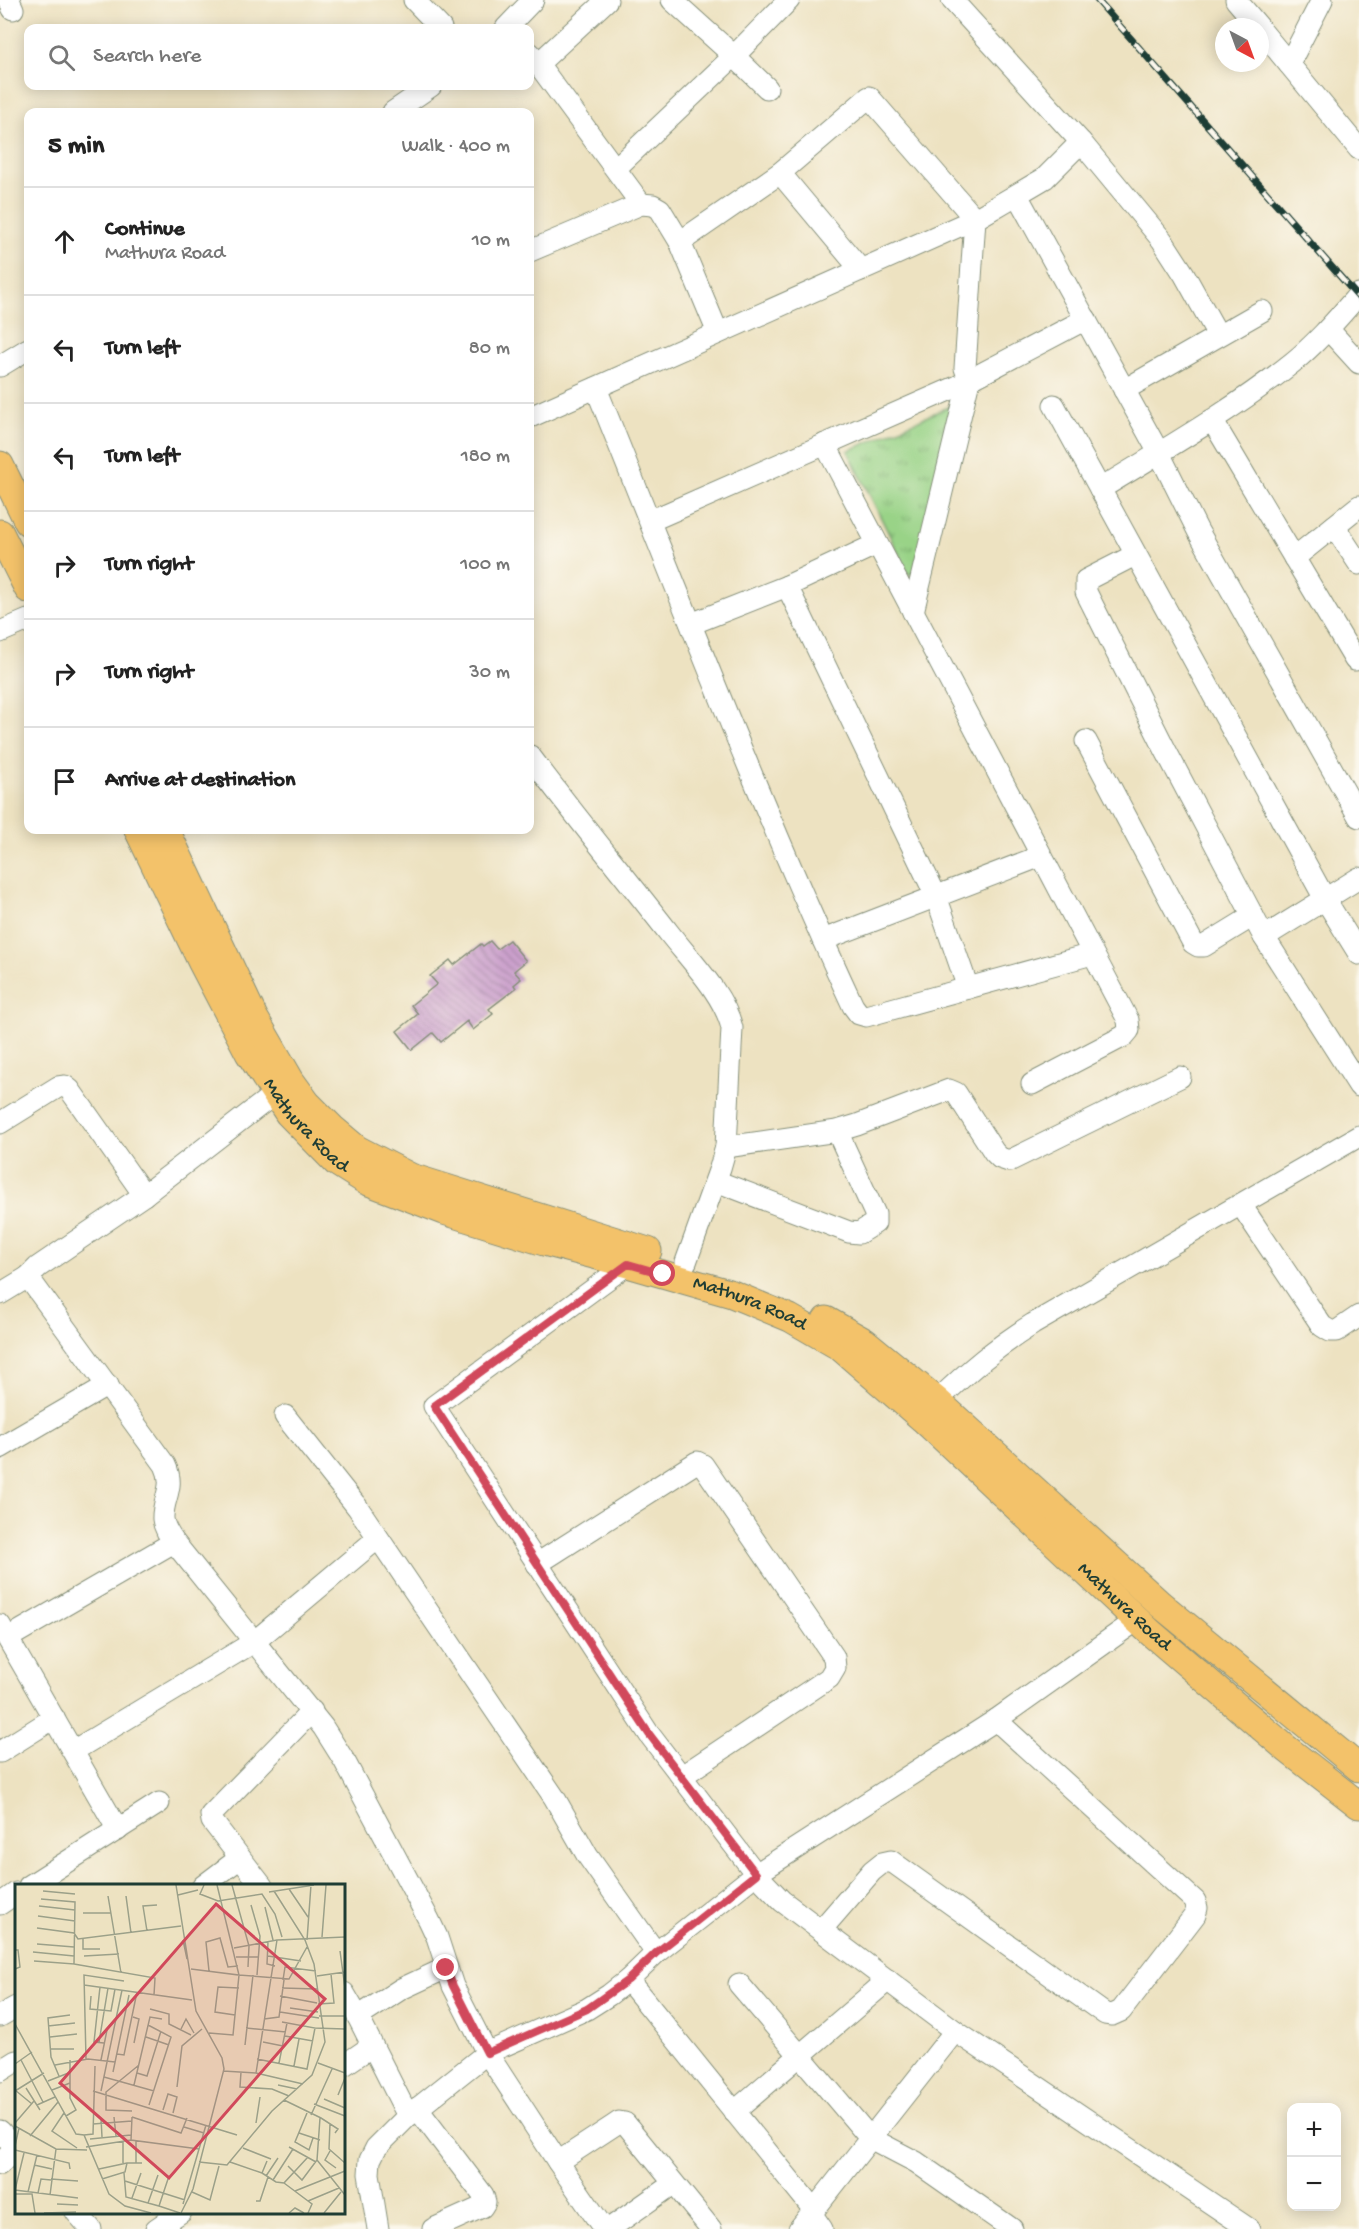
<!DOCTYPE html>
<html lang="en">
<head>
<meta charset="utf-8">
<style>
  :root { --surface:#fff; --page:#f2f2f2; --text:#222; --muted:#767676; --line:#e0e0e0 }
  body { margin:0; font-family:"Gochi Hand",sans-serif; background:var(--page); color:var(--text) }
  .controls { position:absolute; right:18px; bottom:18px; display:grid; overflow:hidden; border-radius:12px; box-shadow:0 3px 15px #0003 }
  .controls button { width:54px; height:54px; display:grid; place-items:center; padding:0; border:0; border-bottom:2px solid var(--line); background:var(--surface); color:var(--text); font:30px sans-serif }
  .compass { position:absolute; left:1215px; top:18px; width:54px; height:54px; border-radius:50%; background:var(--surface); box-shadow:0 3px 15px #0003; rotate:139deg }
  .stop { position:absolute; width:18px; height:18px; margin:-14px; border:4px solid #d1495b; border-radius:50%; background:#fff }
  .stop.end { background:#d1495b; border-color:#fff; box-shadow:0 2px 6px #0008 }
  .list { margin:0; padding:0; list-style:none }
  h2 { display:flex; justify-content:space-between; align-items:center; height:78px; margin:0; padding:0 24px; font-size:26px }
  h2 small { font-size:20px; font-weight:400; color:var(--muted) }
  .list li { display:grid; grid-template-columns:39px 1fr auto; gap:18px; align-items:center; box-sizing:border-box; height:108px; padding:0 24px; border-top:2px solid var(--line) }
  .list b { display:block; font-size:22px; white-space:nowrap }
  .list p { margin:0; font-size:20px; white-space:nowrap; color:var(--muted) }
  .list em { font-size:20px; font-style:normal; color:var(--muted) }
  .icon { flex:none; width:33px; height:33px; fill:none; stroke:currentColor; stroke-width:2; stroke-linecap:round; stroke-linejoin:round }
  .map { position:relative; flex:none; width:1359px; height:2229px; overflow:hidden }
  .search { position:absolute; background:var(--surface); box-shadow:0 3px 15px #0003; left:24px; top:24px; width:510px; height:66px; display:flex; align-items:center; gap:15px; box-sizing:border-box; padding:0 21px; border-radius:12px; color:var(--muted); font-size:22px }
  .panel { position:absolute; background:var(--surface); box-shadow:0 3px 15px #0003; left:24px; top:108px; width:510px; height:726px; border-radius:12px }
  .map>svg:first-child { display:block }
</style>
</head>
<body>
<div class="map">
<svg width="1359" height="2229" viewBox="0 0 1359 2229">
  <defs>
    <pattern id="grass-tufts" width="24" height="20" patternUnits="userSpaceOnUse" patternTransform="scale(1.5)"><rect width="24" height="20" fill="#99d387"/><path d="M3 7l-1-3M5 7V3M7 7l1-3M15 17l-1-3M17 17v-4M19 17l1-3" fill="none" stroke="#7cac6f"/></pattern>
    <pattern id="building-back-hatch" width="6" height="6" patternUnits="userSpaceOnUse" patternTransform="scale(1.5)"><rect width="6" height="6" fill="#c594c8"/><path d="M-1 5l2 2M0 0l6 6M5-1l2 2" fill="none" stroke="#9f7aa3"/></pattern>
  </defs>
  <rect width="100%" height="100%" fill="#fbf7ec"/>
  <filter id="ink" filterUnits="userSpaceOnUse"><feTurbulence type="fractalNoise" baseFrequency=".0167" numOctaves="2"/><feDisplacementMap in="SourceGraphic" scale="12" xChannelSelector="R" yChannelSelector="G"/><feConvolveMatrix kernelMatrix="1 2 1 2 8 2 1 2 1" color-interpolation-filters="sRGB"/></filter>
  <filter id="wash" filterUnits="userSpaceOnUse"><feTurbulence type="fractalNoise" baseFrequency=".008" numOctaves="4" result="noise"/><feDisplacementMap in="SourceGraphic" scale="24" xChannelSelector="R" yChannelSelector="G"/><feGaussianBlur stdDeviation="1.35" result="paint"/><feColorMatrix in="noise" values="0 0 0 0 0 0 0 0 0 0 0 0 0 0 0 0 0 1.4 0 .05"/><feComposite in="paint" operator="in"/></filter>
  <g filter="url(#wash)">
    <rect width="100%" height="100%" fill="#ede2c1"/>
    <!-- grass -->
    <polygon fill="url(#grass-tufts)" stroke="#5c885e" stroke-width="1.5" points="955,404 914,574 909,575 848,451"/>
    <g id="blocks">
      <!-- building -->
      <polygon fill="url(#building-back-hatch)" points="509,940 526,961 514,971 521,979 514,985 516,988 489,1009 493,1014 473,1030 467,1021 441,1042 433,1033 412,1050 397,1031 418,1014 411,1005 437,984 430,976 450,960 454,965 481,944 483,946 490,941 497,949"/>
    </g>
  </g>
  <g filter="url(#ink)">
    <use href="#blocks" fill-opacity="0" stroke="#86907a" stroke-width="1.5"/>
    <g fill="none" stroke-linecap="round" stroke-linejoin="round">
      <defs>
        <g id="minor">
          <polyline points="9,0 13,9"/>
          <polyline points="414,0 441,28"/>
          <polyline points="672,0 734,56 767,88"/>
          <polyline points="952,0 1081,142 1162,240 1184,274 1218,335"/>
          <polyline points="1236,0 1259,27"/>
          <polyline points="506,28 533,0"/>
          <polyline points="1260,29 1359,149"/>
          <polyline points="530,53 641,204"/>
          <polyline points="539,63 607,0"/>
          <polyline points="1289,64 1322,0"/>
          <polyline points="393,112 431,86"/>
          <polyline points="616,168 734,56 789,0"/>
          <polyline points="780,173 861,270"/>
          <polyline points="1017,195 1159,453 1198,531 1359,817"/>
          <polyline points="680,242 780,173 869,97 975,219 965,368 969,380 913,612"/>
          <polyline points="530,251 641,204 653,205 660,209 680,242 718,333"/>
          <polyline points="1328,329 1359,363"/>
          <polyline points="0,366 28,349"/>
          <path d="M596,388C680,595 759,804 853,1006L859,1014L866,1016L1092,954"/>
          <polyline points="1124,390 1262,311"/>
          <polyline points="1054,405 1325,899 1359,954"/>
          <polyline points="530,417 975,219 1045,178 1081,142"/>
          <polyline points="1212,420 1355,660"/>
          <polyline points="825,444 1128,1020 1129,1030 1124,1036 1032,1084"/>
          <path d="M1100,489C1165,449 1232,411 1292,363C1317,343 1338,318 1359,294"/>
          <polyline points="650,521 958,386 1086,319"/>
          <polyline points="1334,526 1359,564"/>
          <polyline points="877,544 787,586 936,896 968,988"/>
          <polyline points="1135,555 1086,580 1086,592 1165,749 1264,937 1359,1086"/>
          <polyline points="1294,558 1359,506"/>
          <polyline points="691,624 787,586"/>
          <polyline points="0,632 28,620"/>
          <polyline points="1086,741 1193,943 1198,946 1204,946 1253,916"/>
          <path d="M530,756C575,816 623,874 669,933C690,960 724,994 732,1028L726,1147L720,1168L686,1262"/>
          <polyline points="1264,937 1359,878"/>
          <polyline points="823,940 1041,856"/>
          <path d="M286,1085L144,1195L38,1267L28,1277L165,1465C176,1488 162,1498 163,1519C164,1528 169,1535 174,1542L323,1727L345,1762L429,1920L437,1937L453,1986L487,2053L558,2162L604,2229"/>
          <polyline points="0,1123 58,1087 65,1086 70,1090 144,1195"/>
          <polyline points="726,1147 837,1131 857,1125 949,1090 956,1093 994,1152 1000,1158 1009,1161 1180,1077"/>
          <polyline points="716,1181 849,1232 859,1233 875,1223 875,1214 837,1131"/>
          <polyline points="1241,1205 1322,1326 1330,1331 1337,1331 1359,1316"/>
          <polyline points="0,1294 28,1277"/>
          <path d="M937,1401C969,1370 995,1348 1033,1324L1359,1136"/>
          <polyline points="285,1416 358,1508 554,1797 587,1855 656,1953"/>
          <polyline points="0,1448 108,1385"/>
          <polyline points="537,1564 697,1462 703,1465 834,1657 835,1668 829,1678 682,1776"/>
          <polyline points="1137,1620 996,1720 756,1874 782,1901 955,2031 1249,2229"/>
          <polyline points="0,1625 118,1830"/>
          <polyline points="8,1638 174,1542"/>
          <polyline points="73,1751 254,1642 378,1538"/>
          <polyline points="0,1752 54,1718"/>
          <polyline points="29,1886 159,1803"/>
          <polyline points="203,1886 240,1858"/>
          <polyline points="262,1886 212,1821 211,1815 312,1711"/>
          <polyline points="0,1904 16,1893"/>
          <polyline points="821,1930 872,1871 882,1863 891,1861 1105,2014 1112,2015 1121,2011 1195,1915 1197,1908 1195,1901 996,1720"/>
          <polyline points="628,1980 814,2210 813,2216 822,2229"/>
          <polyline points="739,1984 870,2138 916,2162 1012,2229"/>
          <polyline points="344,1993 358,2017 408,2116"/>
          <polyline points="0,2016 16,2007"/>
          <polyline points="358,2017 401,1989 446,1968"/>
          <polyline points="344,2065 372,2046"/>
          <polyline points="0,2071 16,2061"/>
          <polyline points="417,2108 483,2195 485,2202 482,2207 433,2229"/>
          <polyline points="734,2112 888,1980"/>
          <polyline points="0,2131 16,2149"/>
          <polyline points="558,2162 613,2126 619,2122 625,2123 711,2229"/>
          <polyline points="0,2164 16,2148"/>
          <polyline points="76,2212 91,2229"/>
          <polyline points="156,2229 181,2212"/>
          <polyline points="378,2229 369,2174 370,2160 376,2148 408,2116 487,2053 587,2009 609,1995 628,1980 656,1953 756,1874 649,1734 434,1406 628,1264"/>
          <polyline points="609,2229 673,2184"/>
          <polyline points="799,2229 955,2031"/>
        </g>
        <g id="major">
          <polyline points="0,465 28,522"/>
          <polyline points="0,533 28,589"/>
          <path id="s1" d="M138,830L201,961L249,1053L288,1113L336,1162L366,1181L444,1211L544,1242L628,1264L732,1294L790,1318L840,1347L923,1419L1151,1633L1287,1749L1359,1805"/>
          <polyline points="166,830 254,1017 291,1081 307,1103 332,1128 357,1149 411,1177 648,1251"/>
          <polyline points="826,1320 865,1342 937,1401 1160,1604 1359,1768"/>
        </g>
      </defs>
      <!-- minor casing -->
      <use href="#minor" stroke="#86907a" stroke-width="23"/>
      <!-- major casing -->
      <use href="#major" stroke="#86907a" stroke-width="29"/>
      <!-- minor -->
      <use href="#minor" stroke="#fff" stroke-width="21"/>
      <!-- major -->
      <use href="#major" stroke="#f3c26a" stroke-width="27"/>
      <defs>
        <polyline id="rail" points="1097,0 1359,298"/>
      </defs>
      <!-- rail casing -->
      <use href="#rail" stroke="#1f3d34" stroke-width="7"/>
      <!-- rail -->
      <use href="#rail" stroke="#fbf7ec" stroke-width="4.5" stroke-dasharray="14" stroke-linecap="butt"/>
    </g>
  </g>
  <g fill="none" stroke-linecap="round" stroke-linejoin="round" filter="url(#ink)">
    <!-- route -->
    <polyline stroke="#d1495b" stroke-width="8" points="446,1968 453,1986 487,2053 587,2009 628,1980 656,1953 756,1874 649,1734 434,1406 628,1264 663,1274"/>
  </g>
  <g text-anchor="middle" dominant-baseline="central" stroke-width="4.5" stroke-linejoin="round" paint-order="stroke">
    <!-- street labels -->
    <g font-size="20" fill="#1f3d34" stroke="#fbf7ec">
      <text stroke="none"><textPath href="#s1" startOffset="342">Mathura Road</textPath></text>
      <text stroke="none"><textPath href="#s1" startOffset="828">Mathura Road</textPath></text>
      <text stroke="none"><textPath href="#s1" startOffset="1314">Mathura Road</textPath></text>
    </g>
  </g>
  <!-- overview -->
  <g transform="translate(15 1884)">
    <rect width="330" height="330" fill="#ede2c1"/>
    <path fill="none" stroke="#9ba089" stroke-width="1.5" d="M161,1L181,127L207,174L209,185L178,305L166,329M189,1L185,10L203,17L247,10L260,30L267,53M217,1L234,62L233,83M274,5L293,33M28,7L60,10M254,8L299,1M163,11L183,6M93,12L106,89M111,12L116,49M236,21L245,52L242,91M24,22L60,26M250,23L258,56M68,29H96M23,32L60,37M22,44L59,49L63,55L166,42M132,47L128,22L142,21M307,53L311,1M68,54V65H85M168,56L172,75M292,56L296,1M253,58L252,80L260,82M22,60L59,63M219,64L262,56L330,53M0,66H3L5,83L0,85M325,67L330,104M18,68L59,72M69,72L104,70M253,72L286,77M221,73H243M19,77L59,80L60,18L26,15M59,80L140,94L139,111M176,85L224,91L202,1M194,87L191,58L205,54L213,83L223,82M302,92L330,88M268,96L270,83L301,87M69,101L177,116M85,103L79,158L89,159M267,104L302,105M76,112L75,125L96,127L100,105M265,112L302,119M303,120L319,119L316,90M275,124L303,128M135,125L154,130V140L176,151M265,128L304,134M220,131L200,128L203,103L224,104M304,132H330M118,133L124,135L119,159M249,135L264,133L269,96M0,140L61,250L69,251L94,310L110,322L136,329M133,141L156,153L134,221M33,142L60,139M231,144L271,148M299,144L330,145M166,145L171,135L179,149M194,149L218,151L224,91L274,95L292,63M270,152L298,157M35,153L62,150M131,153L154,161M84,158L93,104M248,158L268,162M230,161L238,91M36,165H59M102,170L109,171L122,108M71,175L69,91L109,97M242,175L292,185L300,144L267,138M6,176L28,218M86,176L92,146M264,179L272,139M303,179L330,189M0,180L17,168M40,181L73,175L100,178M279,182L284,155M208,187L241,189L262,56M98,188L114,111M226,188L225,203L257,205L274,212M122,189L132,192L146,147M241,189L288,200M44,192L36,173L33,134L55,131M89,193L139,207M33,197L56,188M119,201L135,133L147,135M263,201L282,205M162,203L167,162L187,145M11,204L25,226M0,206L17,220M37,206L55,199M0,207L29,189M78,207L222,251M86,207L107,106M323,211L330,194M309,215L330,224M269,216L306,234L323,245L320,249M299,220L330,232M22,221L40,213M148,226L153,210L162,213L158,229M117,227L91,226V208L124,181M49,229L37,247L62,264M292,229L280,258L294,266L298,254M296,231L317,185M51,232L61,226L55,214V176M99,233L101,252M117,233L116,256L184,265M117,233L166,249L172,234M86,234L87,253M0,239L19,217M241,239L245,213M78,240L117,237M315,240L314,265L330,279M0,242L41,265L72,266M169,243L189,249M284,249L305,256M69,251L78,250L80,182M15,252L43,218M75,255L116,251M121,256V279M108,257V279M0,262L4,244M71,263L116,256M274,263L301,278M228,264L256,275M0,266L54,279L55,285M315,267L310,276L321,284M302,276L330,311M184,278L212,281L257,227L297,191L310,158L299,80L290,56L259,7M215,278L247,289L252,277M19,281L37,285M273,282L287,296L302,276L305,234M84,285L112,279M109,289L111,313L144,322L154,292M247,289L261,298L269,299M251,292L263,274M36,295L63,297M87,295L110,288L112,279H127M258,296L278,265M110,297L170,316M0,306L63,314M0,306L9,269M280,307L330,287M13,308L22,271M177,308L195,316L204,282M23,309L26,295L36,296M0,310H17L20,329M35,311L41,265M117,314L126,289M241,317H245L253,293M293,317L324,304M133,319L143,291M42,320L63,321M168,320L191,241M144,322L165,329M29,329L61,328M274,329L280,324L289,329M293,329L297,320L269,299L293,273M309,329L326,308"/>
    <path fill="#d1495b" fill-opacity="0.15" stroke="#d1495b" stroke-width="3" d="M201,20L310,115L154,294L45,199Z"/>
    <rect width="330" height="330" fill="none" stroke="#1f3d34" stroke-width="3"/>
  </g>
</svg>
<div class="controls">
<button>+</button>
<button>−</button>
</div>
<svg class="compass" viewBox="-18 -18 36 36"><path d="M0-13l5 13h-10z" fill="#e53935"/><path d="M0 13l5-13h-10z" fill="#767676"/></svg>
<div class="stop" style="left:663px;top:1274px"></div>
<div class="stop end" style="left:446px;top:1968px"></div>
<div class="search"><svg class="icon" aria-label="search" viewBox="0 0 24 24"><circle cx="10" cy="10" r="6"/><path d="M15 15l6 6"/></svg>Search here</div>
<section class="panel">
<h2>5 min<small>Walk · 400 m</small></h2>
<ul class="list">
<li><svg class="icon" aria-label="ahead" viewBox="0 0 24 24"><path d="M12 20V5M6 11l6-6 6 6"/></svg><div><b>Continue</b><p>Mathura Road</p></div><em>10 m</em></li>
<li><svg class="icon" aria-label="left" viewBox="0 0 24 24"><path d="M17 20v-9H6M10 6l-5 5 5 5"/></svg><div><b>Turn left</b></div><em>80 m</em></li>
<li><svg class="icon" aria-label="left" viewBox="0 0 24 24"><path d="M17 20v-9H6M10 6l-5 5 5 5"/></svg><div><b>Turn left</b></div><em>180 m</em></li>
<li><svg class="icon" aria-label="right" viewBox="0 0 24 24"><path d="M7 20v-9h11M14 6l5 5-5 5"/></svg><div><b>Turn right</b></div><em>100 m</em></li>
<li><svg class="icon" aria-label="right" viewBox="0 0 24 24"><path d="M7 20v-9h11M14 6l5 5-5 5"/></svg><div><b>Turn right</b></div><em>30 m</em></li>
<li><svg class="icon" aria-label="arrive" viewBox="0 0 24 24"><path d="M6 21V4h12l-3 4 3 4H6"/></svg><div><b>Arrive at destination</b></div></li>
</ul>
</section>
</div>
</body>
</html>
